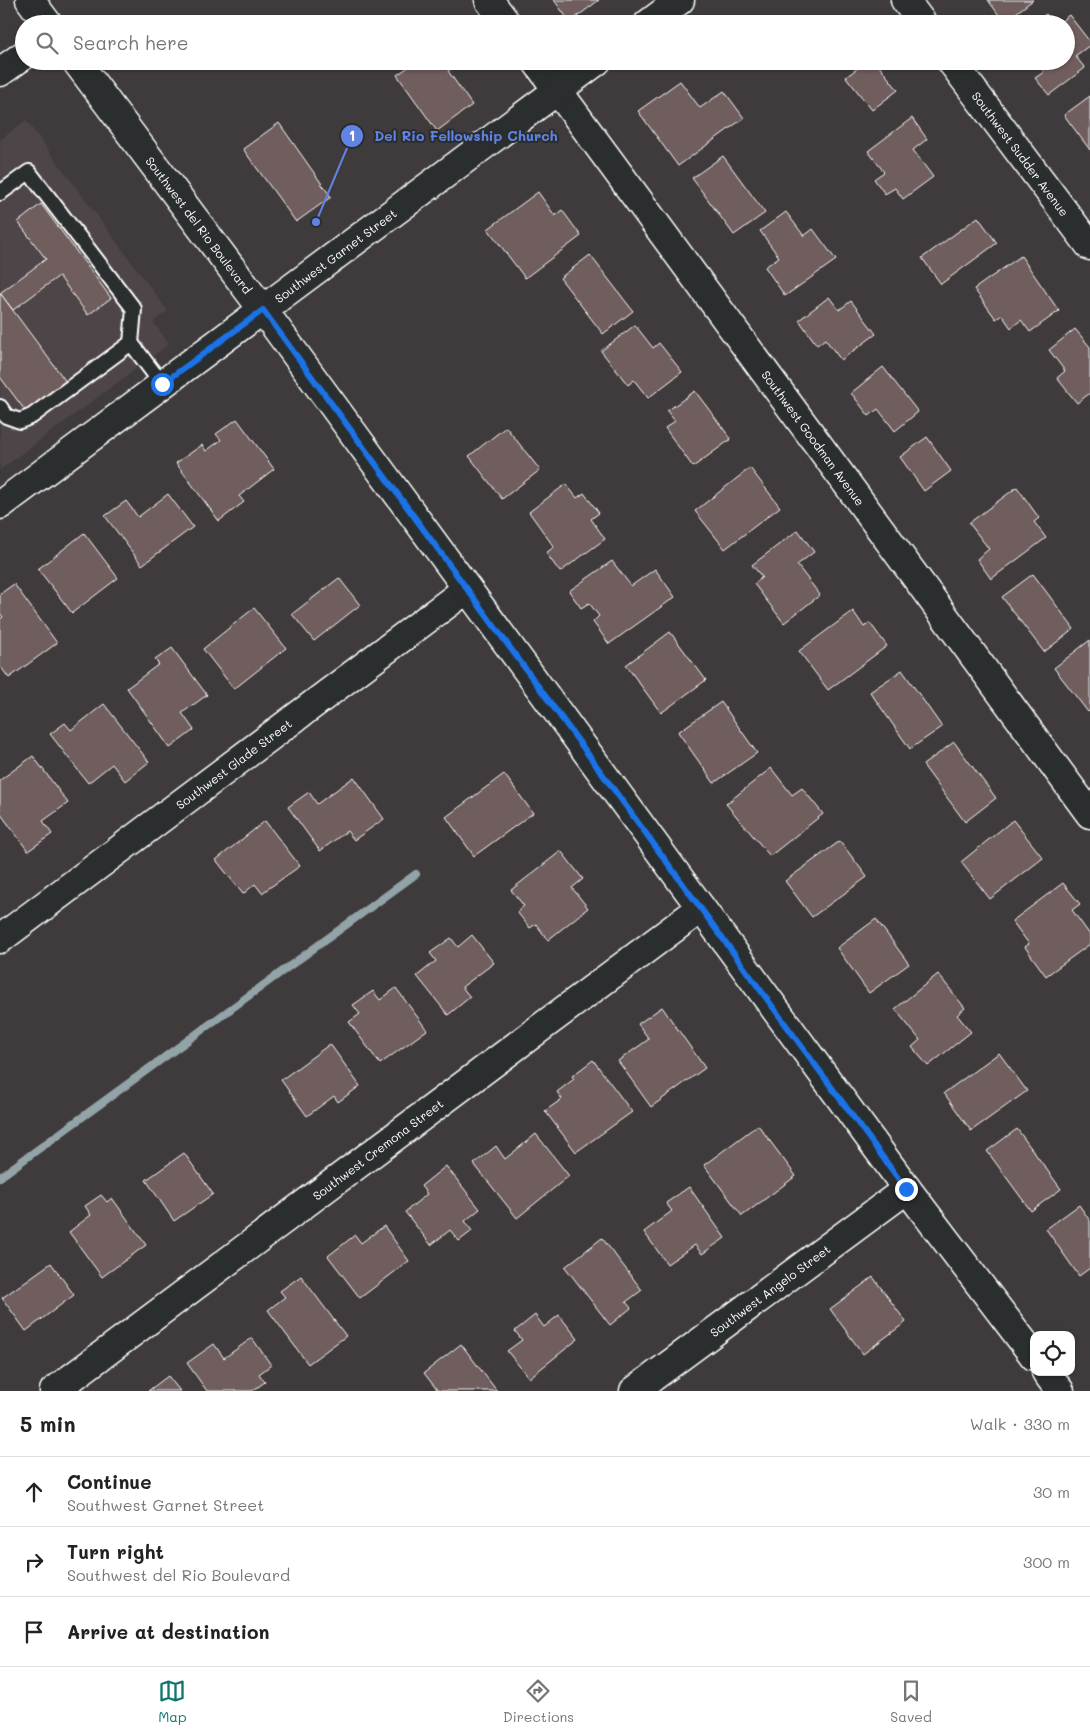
<!DOCTYPE html>
<html lang="en">
<head>
<meta charset="utf-8">
<style>
  :root { --surface:#fff; --page:#f6f6f6; --text:#222; --muted:#767676; --line:#e0e0e0; --accent:#0f766e }
  body { margin:0; font-family:Mali,sans-serif; background:var(--page); color:var(--text) }
  .controls { position:absolute; right:15px; bottom:15px; display:grid; overflow:hidden; border-radius:10px; box-shadow:0 1px 4px #0004 }
  .controls button { width:45px; height:45px; display:grid; place-items:center; padding:0; border:0; border-bottom:1px solid var(--line); background:var(--surface); color:var(--text); font:25px sans-serif }
  .stop { position:absolute; width:15px; height:15px; margin:-11px; border:4px solid #1a73e8; border-radius:50%; background:#fff }
  .stop.end { background:#1a73e8; border-color:#fff; box-shadow:0 1px 5px #0008 }
  .list { margin:0; padding:0; list-style:none }
  h2 { display:flex; justify-content:space-between; align-items:center; height:65px; margin:0; padding:0 20px; font-size:21px }
  h2 small { font-size:16px; font-weight:400; color:var(--muted) }
  .list li { display:grid; grid-template-columns:32px 1fr auto; gap:15px; align-items:center; box-sizing:border-box; height:70px; padding:0 20px; border-top:1px solid var(--line) }
  .list b { display:block; font-size:19px; white-space:nowrap }
  .list p { margin:0; font-size:16px; white-space:nowrap; color:var(--muted) }
  .list em { font-size:16px; font-style:normal; color:var(--muted) }
  .icon { flex:none; width:28px; height:28px; fill:none; stroke:currentColor; stroke-width:2; stroke-linecap:round; stroke-linejoin:round }
  .map { position:relative; flex:none; width:1090px; height:1391px; overflow:hidden }
  .search { position:absolute; background:var(--surface); box-shadow:0 1px 4px #0004; left:15px; right:15px; top:15px; height:55px; display:flex; align-items:center; gap:12px; box-sizing:border-box; padding:0 18px; border-radius:28px; color:var(--muted); font-size:19px }
  .sheet { height:275px; background:var(--surface) }
  nav { display:flex; justify-content:space-around; align-items:center; box-sizing:border-box; height:70px; border-top:1px solid var(--line); background:var(--surface); font-size:14px; color:var(--muted) }
  nav a { display:grid; justify-items:center; gap:2px }
  nav .on { color:var(--accent) }
  .map>svg:first-child { display:block }
</style>
</head>
<body>
<div class="map">
<svg width="1090" height="1391" viewBox="0 0 1090 1391">
  <rect width="100%" height="100%" fill="#3f3b3c"/>
  <filter id="ink" filterUnits="userSpaceOnUse"><feTurbulence type="fractalNoise" baseFrequency=".02" numOctaves="2"/><feDisplacementMap in="SourceGraphic" scale="10" xChannelSelector="R" yChannelSelector="G"/><feConvolveMatrix kernelMatrix="1 2 1 2 8 2 1 2 1" color-interpolation-filters="sRGB"/></filter>
  <g filter="url(#ink)">
    <!-- built -->
    <polygon fill="#4e4546" points="26,120 168,311 153,322 169,344 0,470 0,140"/>
    <g fill="none" stroke-linecap="round" stroke-linejoin="round">
      <!-- stream -->
      <polyline stroke="#93a4a9" stroke-width="8" points="0,1177 416,874"/>
    </g>
    <!-- building -->
    <g fill="#705d5d" stroke="#fff">
      <polygon points="554,0 599,0 570,22"/>
      <polygon points="988,0 1033,0 1004,22"/>
      <polygon points="1046,14 1054,24 1034,24"/>
      <polygon points="1069,15 1090,42 1090,45 1075,56 1085,68 1049,95 1035,78 1044,72 1035,61 1066,61 1066,24 1058,24"/>
      <polygon points="417,61 450,61 454,67 448,71 472,105 437,131 397,75"/>
      <polygon points="867,61 875,61 898,90 872,110 846,77"/>
      <polygon points="680,81 700,108 724,91 744,118 678,166 638,111"/>
      <polygon points="1090,96 1090,150 1064,115"/>
      <polygon points="912,118 927,139 913,150 933,177 903,199 895,188 885,194 874,179 884,172 868,151"/>
      <polygon points="279,123 331,197 296,222 243,149"/>
      <polygon points="723,156 765,213 734,235 692,178"/>
      <polygon points="538,192 555,216 562,210 581,236 525,278 488,229"/>
      <polygon points="41,204 111,298 88,315 59,276 13,310 0,293 46,259 18,222"/>
      <polygon points="786,212 804,236 813,229 836,260 785,296 765,267 779,257 760,231"/>
      <polygon points="978,217 997,243 941,284 922,258"/>
      <polygon points="590,255 633,311 603,334 560,278"/>
      <polygon points="1021,256 1059,311 1030,332 1021,320 1011,328 1002,315 996,319 974,289"/>
      <polygon points="0,293 67,383 27,413 0,377"/>
      <polygon points="829,297 839,310 851,301 876,334 841,360 825,339 817,345 799,320"/>
      <polygon points="635,325 653,348 659,343 682,372 648,398 634,380 628,385 601,351"/>
      <polygon points="1075,329 1090,347 1090,393 1077,403 1057,378 1065,371 1049,350"/>
      <polygon points="883,367 918,412 895,431 878,409 869,416 851,393"/>
      <polygon points="695,391 731,439 693,467 665,428 675,421 667,411"/>
      <polygon points="237,419 274,469 239,496 244,502 219,521 176,463 202,445 206,451 221,440 216,434"/>
      <polygon points="506,427 540,470 502,499 469,456"/>
      <polygon points="927,437 951,471 924,491 900,457"/>
      <polygon points="750,468 780,507 725,549 695,511"/>
      <polygon points="566,484 577,498 584,493 599,513 591,519 605,539 560,572 546,553 554,547 529,512"/>
      <polygon points="1017,487 1039,518 1034,522 1046,538 991,579 977,559 989,549 969,523"/>
      <polygon points="168,494 193,527 142,565 105,516 126,501 138,517"/>
      <polygon points="798,530 814,552 797,565 820,595 784,623 754,584 762,577 752,565"/>
      <polygon points="84,533 118,578 72,613 38,569"/>
      <polygon points="612,561 631,586 655,569 675,597 609,644 593,622 599,616 589,603 581,608 569,591"/>
      <polygon points="1033,574 1074,629 1044,652 1002,597"/>
      <polygon points="339,578 360,605 314,641 292,614"/>
      <polygon points="14,584 57,643 9,678 0,666 0,619 3,617 0,613 0,594"/>
      <polygon points="254,608 286,648 234,689 203,649"/>
      <polygon points="853,611 864,627 870,623 887,646 828,690 799,651"/>
      <polygon points="670,632 706,680 661,713 626,665"/>
      <polygon points="1090,640 1090,710 1088,712 1054,668"/>
      <polygon points="172,648 207,695 182,713 194,730 170,748 127,688 159,664 155,660"/>
      <polygon points="902,670 942,727 910,749 870,692"/>
      <polygon points="721,702 757,753 714,783 678,732"/>
      <polygon points="104,704 149,762 125,781 112,764 88,783 50,734 65,723 71,730"/>
      <polygon points="954,742 996,798 965,822 923,765"/>
      <polygon points="33,756 68,803 43,821 52,834 28,851 0,813 0,780"/>
      <polygon points="771,768 792,795 802,788 823,814 770,856 726,804"/>
      <polygon points="504,774 533,813 474,856 446,817"/>
      <polygon points="354,777 384,819 354,840 347,831 320,851 288,807 309,792 317,804"/>
      <polygon points="1013,820 1043,858 990,899 961,862"/>
      <polygon points="265,821 300,866 262,893 255,884 243,894 216,860"/>
      <polygon points="840,841 867,877 812,917 785,881"/>
      <polygon points="561,851 583,879 572,888 588,908 548,940 536,924 530,928 517,912 524,906 511,890"/>
      <polygon points="1063,883 1080,904 1072,910 1090,935 1090,944 1046,976 1025,947 1029,944 1012,921"/>
      <polygon points="876,919 909,964 869,993 837,948"/>
      <polygon points="472,935 494,963 462,987 470,997 448,1015 417,976 436,961 430,953 451,938 458,947"/>
      <polygon points="938,974 965,1008 957,1015 971,1032 928,1066 912,1047 920,1040 895,1009"/>
      <polygon points="396,988 427,1030 380,1064 349,1022 360,1014 353,1005 373,991 380,1000"/>
      <polygon points="662,1007 705,1068 651,1107 618,1061 649,1039 638,1024"/>
      <polygon points="330,1044 360,1086 338,1102 334,1096 307,1116 281,1080"/>
      <polygon points="999,1053 1027,1091 971,1131 944,1093"/>
      <polygon points="593,1060 632,1112 576,1152 545,1111 562,1099 557,1092 574,1079 572,1076"/>
      <polygon points="758,1125 796,1176 742,1216 704,1165"/>
      <polygon points="1017,1129 1061,1189 1031,1211 987,1151"/>
      <polygon points="536,1134 569,1176 517,1218 474,1164 496,1146 505,1159"/>
      <polygon points="184,1153 213,1194 174,1221 146,1180"/>
      <polygon points="446,1166 480,1209 465,1221 472,1231 459,1241 450,1230 431,1245 405,1212 427,1194 421,1186"/>
      <polygon points="689,1187 725,1238 702,1254 695,1245 667,1264 644,1232 672,1211 666,1203"/>
      <polygon points="101,1195 107,1202 112,1198 146,1245 102,1277 69,1232 91,1215 85,1206"/>
      <polygon points="1079,1205 1090,1221 1090,1268 1079,1276 1046,1229"/>
      <polygon points="384,1226 409,1261 360,1298 328,1256 355,1235 361,1243"/>
      <polygon points="602,1238 642,1290 626,1302 631,1308 610,1325 565,1267"/>
      <polygon points="51,1263 74,1295 26,1331 2,1298"/>
      <polygon points="301,1276 346,1336 308,1364 268,1310 285,1297 280,1291"/>
      <polygon points="873,1277 906,1322 863,1354 830,1309"/>
      <polygon points="535,1315 544,1327 559,1315 578,1339 529,1378 507,1351 522,1340 515,1331"/>
      <polygon points="252,1338 271,1365 259,1374 265,1382 252,1391 207,1391 187,1363 214,1344 224,1358"/>
      <polygon points="461,1344 497,1391 438,1391 424,1373"/>
      <polygon points="168,1376 180,1391 148,1391"/>
    </g>
    <g fill="none" stroke-linecap="round" stroke-linejoin="round">
      <defs>
        <g id="lane">
          <polyline points="0,193 29,172 134,309 131,343"/>
          <polyline points="0,407 6,416 20,421 32,416 131,343 162,384"/>
        </g>
        <g id="street">
          <polyline points="489,0 507,24"/>
          <polyline points="905,0 923,24"/>
          <polyline points="648,24 680,0"/>
          <path id="s1" d="M536,61L1090,814"/>
          <path id="s2" d="M951,61L1090,246"/>
          <path id="s3" d="M0,505L597,61"/>
          <path id="s4" d="M0,939L467,589"/>
          <path id="s5" d="M54,1391L701,908"/>
          <path id="s6" d="M634,1391L907,1189"/>
        </g>
        <g id="secondary">
          <polyline points="30,0 48,24"/>
          <path id="s7" d="M76,61L263,310L907,1189L1034,1356"/>
          <polyline points="0,72 24,55"/>
          <polyline points="1046,1372 1060,1391"/>
        </g>
      </defs>
      <!-- lane casing -->
      <use href="#lane" stroke="#fff" stroke-width="18"/>
      <!-- street casing -->
      <use href="#street" stroke="#fff" stroke-width="31"/>
      <!-- secondary casing -->
      <use href="#secondary" stroke="#fff" stroke-width="31"/>
      <!-- lane -->
      <use href="#lane" stroke="#2a2d2e" stroke-width="14"/>
      <!-- street -->
      <use href="#street" stroke="#2a2d2e" stroke-width="28"/>
      <!-- secondary -->
      <use href="#secondary" stroke="#2a2d2e" stroke-width="28"/>
    </g>
  </g>
  <g fill="none" stroke-linecap="round" stroke-linejoin="round" filter="url(#ink)">
    <!-- route -->
    <polyline stroke="#1a73e8" stroke-width="6" points="162,384 263,310 906,1189"/>
  </g>
  <g text-anchor="middle" dominant-baseline="central" stroke-width="4" stroke-linejoin="round" paint-order="stroke">
    <!-- street labels -->
    <g font-size="12" fill="#fff" stroke="#2a2d2e">
      <text stroke="none"><textPath href="#s2" startOffset="116">Southwest Sudder Avenue</textPath></text>
      <text stroke="none"><textPath href="#s7" startOffset="205">Southwest del Rio Boulevard</textPath></text>
      <text stroke="none"><textPath href="#s3" startOffset="418">Southwest Garnet Street</textPath></text>
      <text stroke="none"><textPath href="#s1" startOffset="468">Southwest Goodman Avenue</textPath></text>
      <text stroke="none"><textPath href="#s4" startOffset="292">Southwest Glade Street</textPath></text>
      <text stroke="none"><textPath href="#s5" startOffset="404">Southwest Cremona Street</textPath></text>
      <text stroke="none"><textPath href="#s6" startOffset="169">Southwest Angelo Street</textPath></text>
    </g>
  </g>
  <!-- callouts -->
  <path fill="none" stroke="#6183e4" stroke-width="2" d="M316 222L352 136"/>
  <g fill="#6183e4" stroke="#2a2d2e" stroke-width="2">
    <circle cx="316" cy="222" r="5"/>
    <circle cx="352" cy="136" r="12"/>
  </g>
  <g font-size="15" text-anchor="middle" font-weight="bold" fill="#fff">
    <text x="352" y="141">1</text>
  </g>
  <g font-size="14" text-anchor="middle" font-weight="bold" fill="#6183e4" stroke="#2a2d2e" stroke-width="4" stroke-linejoin="round" paint-order="stroke">
    <text x="466" y="141">Del Rio Fellowship Church</text>
  </g>
</svg>
<div class="controls">
<button><svg class="icon" aria-label="locate" viewBox="0 0 24 24"><circle cx="12" cy="12" r="6"/><path d="M12 2v4M12 18v4M2 12h4M18 12h4"/></svg></button>
</div>
<div class="stop" style="left:162px;top:384px"></div>
<div class="stop end" style="left:906px;top:1189px"></div>
<div class="search"><svg class="icon" aria-label="search" viewBox="0 0 24 24"><circle cx="10" cy="10" r="6"/><path d="M15 15l6 6"/></svg>Search here</div>
</div>
<section class="sheet">
<h2>5 min<small>Walk · 330 m</small></h2>
<ul class="list">
<li><svg class="icon" aria-label="ahead" viewBox="0 0 24 24"><path d="M12 20V5M6 11l6-6 6 6"/></svg><div><b>Continue</b><p>Southwest Garnet Street</p></div><em>30 m</em></li>
<li><svg class="icon" aria-label="right" viewBox="0 0 24 24"><path d="M7 20v-9h11M14 6l5 5-5 5"/></svg><div><b>Turn right</b><p>Southwest del Rio Boulevard</p></div><em>300 m</em></li>
<li><svg class="icon" aria-label="arrive" viewBox="0 0 24 24"><path d="M6 21V4h12l-3 4 3 4H6"/></svg><div><b>Arrive at destination</b></div></li>
</ul>
</section>
<nav>
<a class="on"><svg class="icon" aria-label="map" viewBox="0 0 24 24"><path d="M3 6l6-2 6 2 6-2v14l-6 2-6-2-6 2zM9 4v14M15 6v14"/></svg>Map</a>
<a><svg class="icon" aria-label="directions" viewBox="0 0 24 24"><path d="M12 3l9 9-9 9-9-9zM9 14v-3h6M13 9l2 2-2 2"/></svg>Directions</a>
<a><svg class="icon" aria-label="saved" viewBox="0 0 24 24"><path d="M7 4h10v16l-5-4-5 4z"/></svg>Saved</a>
</nav>
</body>
</html>
